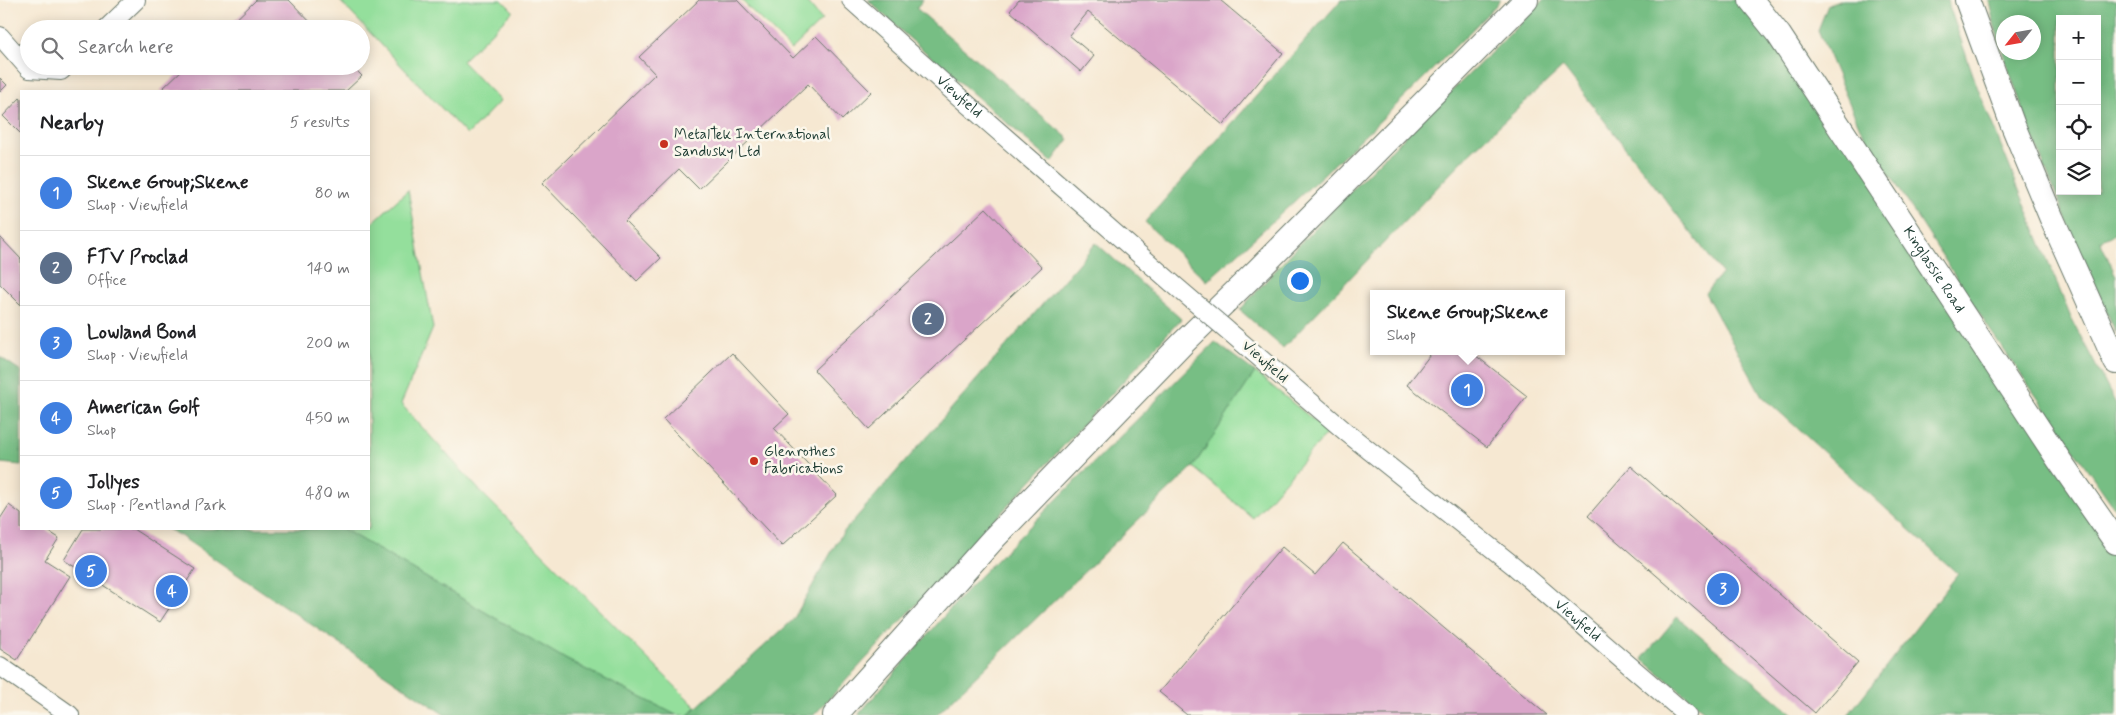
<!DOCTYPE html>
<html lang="en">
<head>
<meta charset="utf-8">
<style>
  :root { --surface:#fff; --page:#f2f2f2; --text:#202124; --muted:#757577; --line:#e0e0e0; --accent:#0b8043 }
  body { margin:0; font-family:Mynerve,sans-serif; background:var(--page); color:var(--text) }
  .controls { position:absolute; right:15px; top:15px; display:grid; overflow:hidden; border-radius:0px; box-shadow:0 2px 12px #0003 }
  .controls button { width:45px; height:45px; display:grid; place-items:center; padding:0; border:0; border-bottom:1px solid var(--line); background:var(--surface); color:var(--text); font:25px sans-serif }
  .compass { position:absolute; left:1996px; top:15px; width:45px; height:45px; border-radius:50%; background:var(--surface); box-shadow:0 2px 12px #0003; rotate:239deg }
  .you { position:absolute; left:1299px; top:280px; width:18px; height:18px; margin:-12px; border:4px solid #fff; border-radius:50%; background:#1a73e8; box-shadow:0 0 0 8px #1a73e833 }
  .badge { display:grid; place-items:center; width:32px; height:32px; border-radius:50%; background:var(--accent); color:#fff; font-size:16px; font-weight:700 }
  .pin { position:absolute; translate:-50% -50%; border:2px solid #fff; box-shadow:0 1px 5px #0006 }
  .popup { position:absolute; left:1370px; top:290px; width:195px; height:65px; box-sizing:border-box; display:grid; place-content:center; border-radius:0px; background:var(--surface); filter:drop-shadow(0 1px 4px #0005); font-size:16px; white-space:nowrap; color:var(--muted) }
  .popup b { font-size:19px; color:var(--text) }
  .popup::after { content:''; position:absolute; left:50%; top:100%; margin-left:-10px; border:10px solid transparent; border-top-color:var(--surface) }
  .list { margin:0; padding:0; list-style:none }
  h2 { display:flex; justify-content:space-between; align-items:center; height:65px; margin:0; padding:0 20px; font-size:21px }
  h2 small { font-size:16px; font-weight:400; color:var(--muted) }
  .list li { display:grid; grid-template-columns:32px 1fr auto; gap:15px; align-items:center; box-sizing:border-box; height:75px; padding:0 20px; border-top:1px solid var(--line) }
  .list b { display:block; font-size:19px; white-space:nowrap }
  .list p { margin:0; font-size:16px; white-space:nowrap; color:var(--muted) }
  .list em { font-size:16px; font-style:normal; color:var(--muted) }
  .icon { flex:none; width:28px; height:28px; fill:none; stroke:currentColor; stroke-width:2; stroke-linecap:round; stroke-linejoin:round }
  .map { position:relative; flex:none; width:2116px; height:715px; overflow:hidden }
  .search { position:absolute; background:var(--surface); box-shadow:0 2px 12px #0003; left:20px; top:20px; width:350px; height:55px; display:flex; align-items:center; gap:12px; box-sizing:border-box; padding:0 18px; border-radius:28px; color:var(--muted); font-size:19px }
  .panel { position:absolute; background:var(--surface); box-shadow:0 2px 12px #0003; left:20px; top:90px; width:350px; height:440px; border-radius:0px }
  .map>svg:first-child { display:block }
</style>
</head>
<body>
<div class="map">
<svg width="2116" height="715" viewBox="0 0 2116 715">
  <rect width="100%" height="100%" fill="#fbf7ec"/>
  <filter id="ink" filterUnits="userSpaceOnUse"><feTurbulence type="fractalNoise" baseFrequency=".02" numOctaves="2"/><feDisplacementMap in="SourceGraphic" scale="10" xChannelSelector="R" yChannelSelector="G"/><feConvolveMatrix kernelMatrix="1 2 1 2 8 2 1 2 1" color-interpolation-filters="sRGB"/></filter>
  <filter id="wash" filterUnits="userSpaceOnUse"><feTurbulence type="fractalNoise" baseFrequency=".0096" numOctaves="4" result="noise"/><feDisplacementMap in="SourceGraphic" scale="20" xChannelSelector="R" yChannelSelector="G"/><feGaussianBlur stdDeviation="1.12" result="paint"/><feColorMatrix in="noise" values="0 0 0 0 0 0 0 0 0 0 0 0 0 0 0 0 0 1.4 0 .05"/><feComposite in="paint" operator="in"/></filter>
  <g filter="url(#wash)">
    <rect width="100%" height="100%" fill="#f6e8d2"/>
    <!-- green -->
    <g fill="#94df9c" stroke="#5a8e68">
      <polygon points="339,0 502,0 513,11 462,61 500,101 467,135"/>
      <polygon points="741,0 805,0 822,20 791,50"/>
      <polygon points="408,190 433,328 401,404 482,493 696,707 688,715 676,715 567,660 343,529 369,529 369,226"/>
      <polygon points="1255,372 1328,432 1253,518 1193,467"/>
    </g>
    <!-- forest -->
    <g fill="#77be84" stroke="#4b7e5c" fill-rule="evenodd">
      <polygon points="868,0 923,0 916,8 1069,139 1052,162 900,30"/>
      <path d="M1341,0H1501C1407,98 1308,190 1207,281L1145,222Z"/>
      <path d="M1543,0H1751L2116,542V715H1848L1958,574L1762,396L1705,293L1722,273L1563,67L1473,150L1283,348L1240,310C1294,248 1352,189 1410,131C1455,88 1500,45 1543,0Z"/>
      <polygon points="1842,0 1947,0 1978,89 2071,318 2116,404 2116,510 1990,330 1860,128 1818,30 1828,5"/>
      <path d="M1989,0H2116V233L2100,241L2116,276V333C2082,257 2048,180 2020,101C2008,68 1995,35 1989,0ZM2060,19H2097V191H2060ZM2004,22H2034V52H2004Z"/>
      <polygon points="1096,243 1181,319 814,715 688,715 793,620 841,535"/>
      <polygon points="1215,342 1255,372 1193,467 936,715 858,715 973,583"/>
      <polygon points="0,357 21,371 21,465 0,463"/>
      <polygon points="167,529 343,529 567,660 676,715 445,715 179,535"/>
      <polygon points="1677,617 1794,715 1709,715 1642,659"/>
    </g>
    <g id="blocks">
      <!-- building -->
      <g fill="#daa5c9">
        <polygon points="256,0 289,0 317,29 226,29"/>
        <polygon points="699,0 737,0 793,58 816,36 871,92 842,120 808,84 699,189 679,169 625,221 661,258 637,281 542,183 655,74 639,57"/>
        <polygon points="1019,0 1220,0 1283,53 1223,125 1088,12 1069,35 1094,56 1081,72 1010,11"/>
        <polygon points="186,66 352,66 362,76 346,91 160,91"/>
        <polygon points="0,78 7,85 0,92"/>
        <polygon points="20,98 21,99 21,134 3,116"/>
        <polygon points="986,208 1042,267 869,429 814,370"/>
        <polygon points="0,237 21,259 21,305 0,284"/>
        <polygon points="1433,351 1470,351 1527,396 1487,447 1407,385"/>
        <polygon points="732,353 789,414 774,428 837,495 782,546 663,419"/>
        <polygon points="1631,466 1858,662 1815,713 1588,516"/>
        <polygon points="9,505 21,514 21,529 45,529 59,538 45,560 70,576 17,660 0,649 0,519"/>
        <polygon points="83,529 133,529 195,569 160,622 64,560"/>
        <polygon points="1343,543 1547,715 1187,715 1159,692 1282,547 1315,575"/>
      </g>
    </g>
  </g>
  <g filter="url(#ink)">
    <use href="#blocks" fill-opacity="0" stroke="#6a796b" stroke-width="1"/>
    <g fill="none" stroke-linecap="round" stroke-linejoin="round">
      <defs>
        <g id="street">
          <path id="s1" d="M851,0L957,95L1172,283"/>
          <polyline points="106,29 136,0"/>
          <polyline points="0,36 29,69 61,71 66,66"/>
          <path id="s2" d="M1254,353L1346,432L1514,566L1687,715"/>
          <polyline points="0,666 70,715"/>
        </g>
        <g id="secondary">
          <path id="s3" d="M1751,0L1779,35L2059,460L2116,542"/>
          <polyline points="1967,0 2012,123 2052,219 2116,362"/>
          <polyline points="835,715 994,538 1183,343 1259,269 1526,0"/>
        </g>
      </defs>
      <!-- street casing -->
      <use href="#street" stroke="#6a796b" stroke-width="20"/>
      <!-- secondary casing -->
      <use href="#secondary" stroke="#6a796b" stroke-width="26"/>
      <!-- street -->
      <use href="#street" stroke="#fff" stroke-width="18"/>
      <!-- secondary -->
      <use href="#secondary" stroke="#fff" stroke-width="24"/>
      <defs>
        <polyline id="street-bridge" points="1172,283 1254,353"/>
      </defs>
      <!-- street-bridge casing -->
      <use href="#street-bridge" stroke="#6a796b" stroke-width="20" stroke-linecap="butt"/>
      <!-- street-bridge -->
      <use href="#street-bridge" stroke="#fff" stroke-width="18"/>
    </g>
  </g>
  <!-- markers -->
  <g fill="#c8321e" stroke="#fbf7ec" stroke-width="2">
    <circle cx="664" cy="144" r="5"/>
    <circle cx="754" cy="461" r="5"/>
  </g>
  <g text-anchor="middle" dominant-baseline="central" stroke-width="5" stroke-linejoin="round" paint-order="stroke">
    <!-- street labels -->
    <g font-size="15" fill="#1f3d34" stroke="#fbf7ec">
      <text stroke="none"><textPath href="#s1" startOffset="145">Viewfield</textPath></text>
      <text stroke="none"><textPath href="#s3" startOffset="326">Kinglassie Road</textPath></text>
      <text transform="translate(1265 362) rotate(41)">Viewfield</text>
      <text stroke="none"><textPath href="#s2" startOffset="420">Viewfield</textPath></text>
    </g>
    <!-- poi labels -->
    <g font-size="15" fill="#1f3d34" stroke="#fbf7ec" text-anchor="start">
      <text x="674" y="135">MetalTek International<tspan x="674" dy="17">Sandusky Ltd</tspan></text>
      <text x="764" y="452">Glenrothes<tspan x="764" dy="17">Fabrications</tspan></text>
    </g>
  </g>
</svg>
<div class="controls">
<button>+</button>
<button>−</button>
<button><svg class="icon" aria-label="locate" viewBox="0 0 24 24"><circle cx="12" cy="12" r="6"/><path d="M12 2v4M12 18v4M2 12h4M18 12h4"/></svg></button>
<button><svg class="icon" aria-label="layers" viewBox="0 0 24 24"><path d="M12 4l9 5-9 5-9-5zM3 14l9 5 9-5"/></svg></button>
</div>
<svg class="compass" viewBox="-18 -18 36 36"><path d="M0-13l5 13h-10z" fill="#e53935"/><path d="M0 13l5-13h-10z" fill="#757577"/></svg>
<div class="you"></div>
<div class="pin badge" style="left:1467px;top:390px;background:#3f7fe0">1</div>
<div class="popup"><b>Skene Group;Skene</b>Shop</div>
<div class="pin badge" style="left:928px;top:319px;background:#5c6f8a">2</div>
<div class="pin badge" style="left:1723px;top:589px;background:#3f7fe0">3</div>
<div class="pin badge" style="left:172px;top:591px;background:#3f7fe0">4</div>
<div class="pin badge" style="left:91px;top:571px;background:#3f7fe0">5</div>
<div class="search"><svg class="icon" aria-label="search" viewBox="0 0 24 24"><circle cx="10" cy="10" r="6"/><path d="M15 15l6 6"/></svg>Search here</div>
<section class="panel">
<h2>Nearby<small>5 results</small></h2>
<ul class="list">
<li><span class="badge" style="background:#3f7fe0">1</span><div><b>Skene Group;Skene</b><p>Shop · Viewfield</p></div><em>80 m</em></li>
<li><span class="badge" style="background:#5c6f8a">2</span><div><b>FTV Proclad</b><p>Office</p></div><em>140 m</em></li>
<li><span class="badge" style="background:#3f7fe0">3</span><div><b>Lowland Bond</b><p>Shop · Viewfield</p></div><em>200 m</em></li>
<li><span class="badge" style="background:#3f7fe0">4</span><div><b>American Golf</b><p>Shop</p></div><em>450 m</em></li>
<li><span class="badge" style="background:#3f7fe0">5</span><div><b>Jollyes</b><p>Shop · Pentland Park</p></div><em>480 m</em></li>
</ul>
</section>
</div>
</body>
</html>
